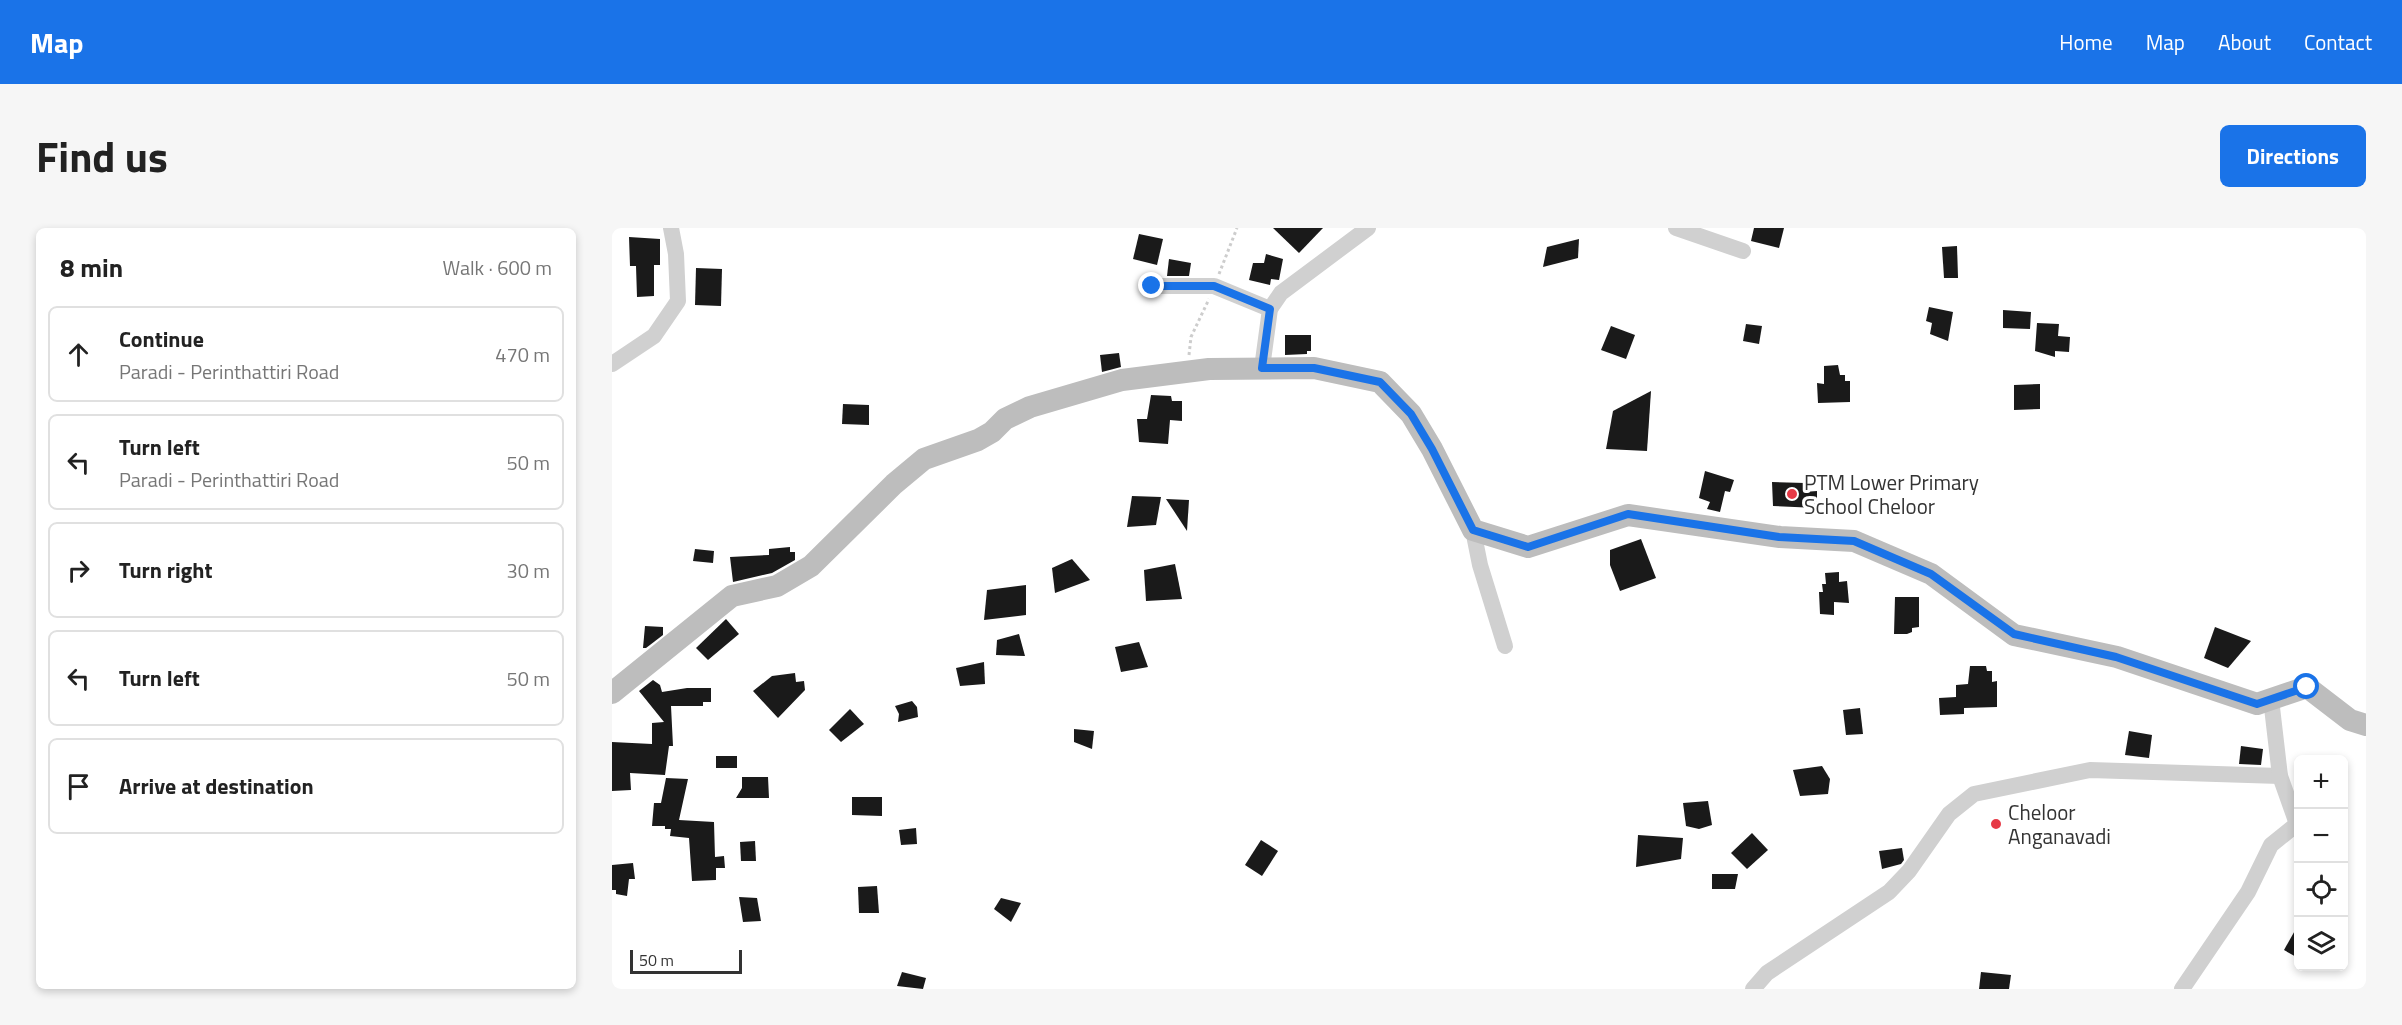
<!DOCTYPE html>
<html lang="en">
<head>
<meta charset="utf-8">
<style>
  :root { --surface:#fff; --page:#f6f6f6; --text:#222; --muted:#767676; --line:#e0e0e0; --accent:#1a73e8 }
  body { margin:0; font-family:"Titillium Web",sans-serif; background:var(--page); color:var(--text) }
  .controls { position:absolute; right:18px; bottom:18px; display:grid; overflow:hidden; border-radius:9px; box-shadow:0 3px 9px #0003 }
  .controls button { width:54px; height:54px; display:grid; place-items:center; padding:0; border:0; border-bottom:2px solid var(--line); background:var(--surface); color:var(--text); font:30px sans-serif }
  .scale { position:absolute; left:18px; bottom:15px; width:112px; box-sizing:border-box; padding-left:6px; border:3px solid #333; border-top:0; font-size:16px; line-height:21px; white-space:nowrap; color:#333; -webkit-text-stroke:4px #fff; paint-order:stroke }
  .stop { position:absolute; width:18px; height:18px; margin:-14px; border:4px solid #1a73e8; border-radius:50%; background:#fff }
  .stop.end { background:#1a73e8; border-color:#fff; box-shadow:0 2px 6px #0008 }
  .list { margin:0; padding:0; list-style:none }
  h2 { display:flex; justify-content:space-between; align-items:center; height:78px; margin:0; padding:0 24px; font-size:26px }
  h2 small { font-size:20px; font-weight:400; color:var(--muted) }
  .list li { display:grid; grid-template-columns:39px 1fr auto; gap:18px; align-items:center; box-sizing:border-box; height:96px; margin:0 12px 12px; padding:0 12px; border:2px solid var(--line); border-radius:9px }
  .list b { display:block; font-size:22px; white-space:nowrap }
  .list p { margin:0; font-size:20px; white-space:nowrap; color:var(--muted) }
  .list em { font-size:20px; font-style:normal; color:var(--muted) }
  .icon { flex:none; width:33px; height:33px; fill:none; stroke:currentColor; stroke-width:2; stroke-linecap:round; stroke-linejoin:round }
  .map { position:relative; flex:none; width:1754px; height:761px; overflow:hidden; border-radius:9px }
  header { display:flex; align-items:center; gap:36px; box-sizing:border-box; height:84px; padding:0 30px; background:var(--accent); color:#fff }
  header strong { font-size:28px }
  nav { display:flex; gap:33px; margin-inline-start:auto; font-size:21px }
  .intro { display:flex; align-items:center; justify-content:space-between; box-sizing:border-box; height:144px; padding:0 36px }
  h1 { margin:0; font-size:42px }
  .button { padding:15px 27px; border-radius:9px; background:var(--accent); color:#fff; font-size:21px; font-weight:700 }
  main { display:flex; gap:36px; padding:0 36px }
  aside { flex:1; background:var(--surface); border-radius:9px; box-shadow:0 3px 9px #0003 }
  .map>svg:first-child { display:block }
</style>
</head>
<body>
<header>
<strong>Map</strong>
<nav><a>Home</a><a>Map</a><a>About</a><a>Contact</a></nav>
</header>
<div class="intro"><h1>Find us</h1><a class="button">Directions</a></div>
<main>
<aside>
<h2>8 min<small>Walk · 600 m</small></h2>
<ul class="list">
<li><svg class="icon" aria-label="ahead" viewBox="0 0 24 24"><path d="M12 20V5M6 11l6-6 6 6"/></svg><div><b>Continue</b><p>Paradi - Perinthattiri Road</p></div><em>470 m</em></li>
<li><svg class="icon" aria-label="left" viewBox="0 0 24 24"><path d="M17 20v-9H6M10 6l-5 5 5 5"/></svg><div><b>Turn left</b><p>Paradi - Perinthattiri Road</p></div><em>50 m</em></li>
<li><svg class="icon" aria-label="right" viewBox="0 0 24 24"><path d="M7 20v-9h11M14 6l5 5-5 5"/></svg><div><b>Turn right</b></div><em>30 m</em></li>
<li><svg class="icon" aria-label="left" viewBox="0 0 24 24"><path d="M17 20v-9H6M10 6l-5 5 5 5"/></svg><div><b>Turn left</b></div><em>50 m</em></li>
<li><svg class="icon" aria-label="arrive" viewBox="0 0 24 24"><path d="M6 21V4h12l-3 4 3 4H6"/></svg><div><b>Arrive at destination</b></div></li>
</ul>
</aside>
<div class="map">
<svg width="1754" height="761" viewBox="0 0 1754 761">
  <rect width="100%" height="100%" fill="#fff"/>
  <!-- building -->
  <g fill="#1a1a1a">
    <polygon points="661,0 711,0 687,25"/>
    <polygon points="1142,0 1172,0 1167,20 1139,13"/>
    <polygon points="527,6 551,11 545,37 521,31"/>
    <polygon points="17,9 48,11 48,37 42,37 42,68 25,69 24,38 18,38"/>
    <polygon points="967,11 966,30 931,39 935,19"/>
    <polygon points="1345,18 1346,50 1332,50 1330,19"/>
    <polygon points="654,26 671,31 667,52 659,51 658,57 637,52 641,35 652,35"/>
    <polygon points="557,31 579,35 577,48 555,48"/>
    <polygon points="84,40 110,41 109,78 83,77"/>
    <polygon points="1317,79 1341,84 1336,113 1318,106 1320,95 1314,93"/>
    <polygon points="1391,82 1419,84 1418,101 1391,100"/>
    <polygon points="1425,95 1447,96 1446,108 1458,109 1457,124 1443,123 1443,129 1423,123"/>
    <polygon points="1134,96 1150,98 1147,116 1131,113"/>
    <polygon points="999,98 1023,107 1014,131 989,122"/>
    <polygon points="673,107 699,107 699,123 695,123 695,126 673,127"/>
    <polygon points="507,125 509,139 490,144 488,127"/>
    <polygon points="1226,137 1228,147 1233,147 1233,153 1238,153 1238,174 1206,175 1205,155 1212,156 1212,138"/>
    <polygon points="1428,156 1428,181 1402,182 1402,157"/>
    <polygon points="1039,163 1035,223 994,221 1001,183"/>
    <polygon points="539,167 559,168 560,173 570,173 570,193 558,192 556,216 527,214 525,191 535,191"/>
    <polygon points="231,176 257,177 257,197 230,196"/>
    <polygon points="1093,243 1122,252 1118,264 1113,263 1108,284 1095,281 1098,274 1087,270"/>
    <polygon points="1160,254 1193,255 1192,264 1205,263 1205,280 1161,278"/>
    <polygon points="520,268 549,269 544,297 515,299"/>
    <polygon points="554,271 577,272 575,303"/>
    <polygon points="1029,311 1044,350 1008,363 998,337 998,322"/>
    <polygon points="178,319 178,324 183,324 183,332 160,345 121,354 118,329 157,327 157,321"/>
    <polygon points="83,321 102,323 101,335 81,333"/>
    <polygon points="460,331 478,352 443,365 440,340"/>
    <polygon points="563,336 570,371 534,373 532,342"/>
    <polygon points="1227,344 1227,354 1235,353 1237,375 1222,374 1222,387 1208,386 1207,364 1211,364 1210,356 1214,356 1213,345"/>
    <polygon points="414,357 414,387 372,392 375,362"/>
    <polygon points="1283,369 1307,369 1307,399 1300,400 1300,404 1295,406 1282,406"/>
    <polygon points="114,391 127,406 96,432 84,420"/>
    <polygon points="33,398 51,399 51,407 34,420 31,420"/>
    <polygon points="1603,399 1639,413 1616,440 1592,430"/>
    <polygon points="407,406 413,428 384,427 385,412"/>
    <polygon points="527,414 536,439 509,444 503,419"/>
    <polygon points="372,434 373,456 348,458 344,440"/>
    <polygon points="1358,438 1374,438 1375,443 1380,443 1380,454 1385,453 1385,479 1352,480 1352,486 1328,487 1327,470 1344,469 1344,457 1356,456"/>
    <polygon points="183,445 184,454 192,453 193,462 166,490 141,463 160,448"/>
    <polygon points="41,452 48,457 50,464 75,460 99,460 99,474 91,474 91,478 59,478 61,518 57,518 53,547 18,545 19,562 0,563 0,514 40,516 40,495 52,494 27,463"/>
    <polygon points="300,473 305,479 306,489 286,494 287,486 283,478"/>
    <polygon points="1248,480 1251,506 1234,507 1231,482"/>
    <polygon points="238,481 252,496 229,514 217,502"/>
    <polygon points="462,501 482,503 480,521 462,514"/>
    <polygon points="1517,503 1540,507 1537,530 1513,527"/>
    <polygon points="1629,518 1651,521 1649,537 1627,536"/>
    <rect x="104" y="528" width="21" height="12"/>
    <polygon points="1210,538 1218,551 1216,566 1188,568 1181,542"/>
    <polygon points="130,549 156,549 157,570 124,570 130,560"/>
    <polygon points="54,550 76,551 67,592 102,594 103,629 112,628 113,640 104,640 104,652 80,653 77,610 58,608 59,601 53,601 53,598 40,598 42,575 49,575"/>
    <polygon points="240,569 270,569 270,588 240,587"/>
    <polygon points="1096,573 1100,597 1087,601 1074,598 1071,575"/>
    <polygon points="304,600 305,616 289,617 287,602"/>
    <polygon points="1140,605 1156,622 1135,641 1119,625"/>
    <polygon points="1026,607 1071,610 1069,631 1024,639"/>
    <polygon points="649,612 666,623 650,648 633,637"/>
    <polygon points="143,613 144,633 129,633 128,614"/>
    <polygon points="1290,620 1292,632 1289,636 1270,641 1267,623"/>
    <polygon points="21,635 23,651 17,651 15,668 4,666 4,662 0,662 0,637"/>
    <polygon points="1100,646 1126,646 1123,661 1100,661"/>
    <polygon points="265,658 267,685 247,685 246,659"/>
    <polygon points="127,669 145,670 149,693 131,694"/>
    <polygon points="389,670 409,675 399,694 382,681"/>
    <polygon points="1686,697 1686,730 1672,722"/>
    <polygon points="290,744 314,750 311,761 285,758"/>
    <polygon points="1369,744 1399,747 1397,761 1367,761"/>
  </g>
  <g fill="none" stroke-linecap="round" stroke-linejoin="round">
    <!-- path -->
    <g stroke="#cdcdcd" stroke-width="3" stroke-dasharray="3 3" stroke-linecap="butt">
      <polyline points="607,46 625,0"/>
      <polyline points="577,127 579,109 597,71"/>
    </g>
    <!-- street -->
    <g stroke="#d0d0d0" stroke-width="16">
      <polyline points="1064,0 1131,23"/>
      <polyline points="540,58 602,58 658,81"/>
      <polyline points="0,136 42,108 66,73 64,26 59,0"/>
      <polyline points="650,140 658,81 669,65 756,0"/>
      <polyline points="861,302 868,337 893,418"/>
      <polyline points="1141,761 1155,745 1277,664 1297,643 1337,586 1362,566 1478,542 1668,548"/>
      <polyline points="1570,761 1636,664 1659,617 1685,596 1668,548 1659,471"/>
    </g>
    <!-- secondary -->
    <polyline stroke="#bdbdbd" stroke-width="22" points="0,465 120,368 165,358 199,338 282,256 312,231 366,212 380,204 393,191 418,179 510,152 597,141 702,140 768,154 799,186 820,221 861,302 916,319 1016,287 1168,309 1242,313 1319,346 1402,407 1505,429 1645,476 1695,459 1738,492 1754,497"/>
  </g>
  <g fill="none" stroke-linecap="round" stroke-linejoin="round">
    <!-- route -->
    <polyline stroke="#1a73e8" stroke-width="8" points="540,58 602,58 658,81 650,140 702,140 768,154 799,186 820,221 861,302 916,319 1016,286 1167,309 1242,313 1319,346 1402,406 1504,429 1645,476 1695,459"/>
  </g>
  <!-- markers -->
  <g fill="#e63946" stroke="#fff" stroke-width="2">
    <circle cx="1180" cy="266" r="6"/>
    <circle cx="1384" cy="596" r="6"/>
  </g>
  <g text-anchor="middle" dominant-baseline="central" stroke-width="6" stroke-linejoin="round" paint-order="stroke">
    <!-- poi labels -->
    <g font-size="21" fill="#333" stroke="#fff" text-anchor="start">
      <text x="1192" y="254">PTM Lower Primary<tspan x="1192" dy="24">School Cheloor</tspan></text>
      <text x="1396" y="584">Cheloor<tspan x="1396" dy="24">Anganavadi</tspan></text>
    </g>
  </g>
</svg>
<div class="controls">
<button>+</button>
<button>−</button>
<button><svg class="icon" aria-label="locate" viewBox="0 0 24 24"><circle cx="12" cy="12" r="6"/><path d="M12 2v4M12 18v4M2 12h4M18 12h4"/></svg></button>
<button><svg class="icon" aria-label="layers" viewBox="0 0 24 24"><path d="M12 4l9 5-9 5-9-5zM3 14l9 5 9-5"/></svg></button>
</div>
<div class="scale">50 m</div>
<div class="stop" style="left:1695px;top:459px"></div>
<div class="stop end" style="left:540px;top:58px"></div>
</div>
</main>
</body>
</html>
